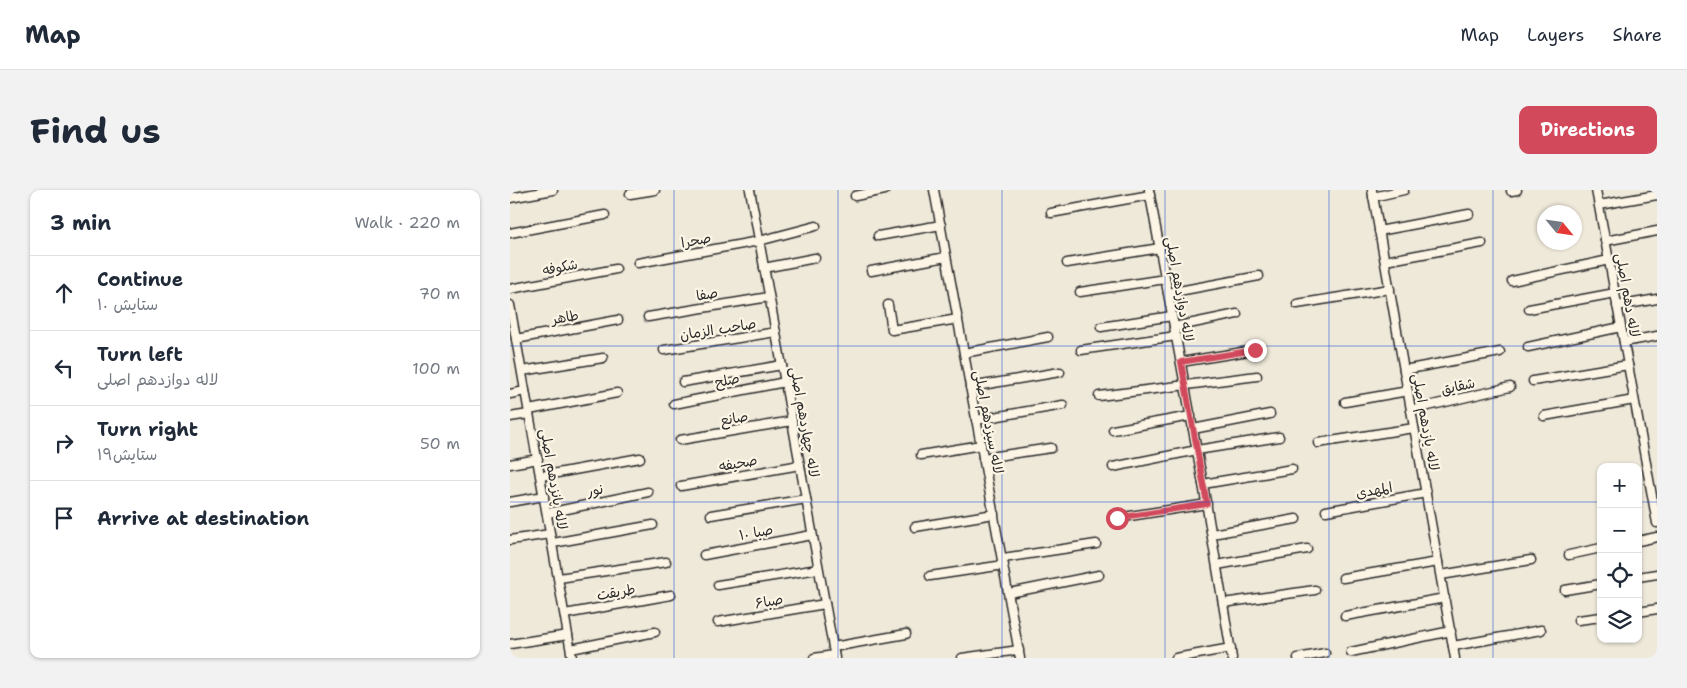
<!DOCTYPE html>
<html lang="en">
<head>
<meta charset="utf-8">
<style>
  :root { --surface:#fff; --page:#f2f2f3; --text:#1f2937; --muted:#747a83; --line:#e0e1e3; --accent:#d1495b }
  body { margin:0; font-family:"Shantell Sans","Playpen Sans Arabic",sans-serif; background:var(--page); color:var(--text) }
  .controls { position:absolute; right:15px; bottom:15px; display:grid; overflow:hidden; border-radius:10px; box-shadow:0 1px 4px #0004 }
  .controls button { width:45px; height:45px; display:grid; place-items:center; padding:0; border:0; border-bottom:1px solid var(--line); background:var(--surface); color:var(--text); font:25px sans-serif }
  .compass { position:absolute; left:1027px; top:15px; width:45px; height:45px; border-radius:50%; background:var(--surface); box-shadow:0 1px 4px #0004; rotate:119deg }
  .stop { position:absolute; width:15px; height:15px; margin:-11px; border:4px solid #d1495b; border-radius:50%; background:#fff }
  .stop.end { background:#d1495b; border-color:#fff; box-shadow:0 1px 5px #0008 }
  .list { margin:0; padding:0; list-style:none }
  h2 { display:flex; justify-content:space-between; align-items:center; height:65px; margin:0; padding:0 20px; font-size:21px }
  h2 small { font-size:16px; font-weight:400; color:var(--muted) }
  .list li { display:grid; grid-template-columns:32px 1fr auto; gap:15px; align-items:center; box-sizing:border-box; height:75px; padding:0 20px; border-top:1px solid var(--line) }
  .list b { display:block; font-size:19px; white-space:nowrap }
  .list p { margin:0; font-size:16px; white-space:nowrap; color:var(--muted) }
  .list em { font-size:16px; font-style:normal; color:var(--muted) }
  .icon { flex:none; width:28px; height:28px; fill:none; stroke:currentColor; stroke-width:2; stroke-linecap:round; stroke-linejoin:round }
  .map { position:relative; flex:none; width:1147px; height:468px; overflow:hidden; border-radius:10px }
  header { display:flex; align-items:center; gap:30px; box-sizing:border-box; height:70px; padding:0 25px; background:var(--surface); border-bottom:1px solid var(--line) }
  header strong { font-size:24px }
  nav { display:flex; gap:28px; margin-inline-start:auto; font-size:18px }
  .intro { display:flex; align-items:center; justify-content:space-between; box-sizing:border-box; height:120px; padding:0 30px }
  h1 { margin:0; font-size:35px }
  .button { padding:12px 22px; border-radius:10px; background:var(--accent); color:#fff; font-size:18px; font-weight:700 }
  main { display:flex; gap:30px; padding:0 30px }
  aside { flex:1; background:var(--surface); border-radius:10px; box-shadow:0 1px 4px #0004 }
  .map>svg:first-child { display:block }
</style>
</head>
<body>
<header>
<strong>Map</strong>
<nav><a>Map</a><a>Layers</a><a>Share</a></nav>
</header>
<div class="intro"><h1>Find us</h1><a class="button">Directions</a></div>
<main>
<aside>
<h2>3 min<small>Walk · 220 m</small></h2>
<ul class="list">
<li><svg class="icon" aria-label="ahead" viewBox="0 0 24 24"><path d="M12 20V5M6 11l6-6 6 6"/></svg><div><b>Continue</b><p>ستایش ۱۰</p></div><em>70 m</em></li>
<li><svg class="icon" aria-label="left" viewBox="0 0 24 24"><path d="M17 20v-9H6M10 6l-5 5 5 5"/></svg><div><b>Turn left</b><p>لاله دوازدهم اصلی</p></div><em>100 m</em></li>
<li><svg class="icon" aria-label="right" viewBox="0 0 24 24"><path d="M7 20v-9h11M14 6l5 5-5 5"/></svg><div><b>Turn right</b><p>ستایش۱۹</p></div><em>50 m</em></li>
<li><svg class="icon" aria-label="arrive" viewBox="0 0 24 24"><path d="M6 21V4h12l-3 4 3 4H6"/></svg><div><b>Arrive at destination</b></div></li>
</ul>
</aside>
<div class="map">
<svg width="1147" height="468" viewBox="0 0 1147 468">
  <rect width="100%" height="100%" fill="#efe9da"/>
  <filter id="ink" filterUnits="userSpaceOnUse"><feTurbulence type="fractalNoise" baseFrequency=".02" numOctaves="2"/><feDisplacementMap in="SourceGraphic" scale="10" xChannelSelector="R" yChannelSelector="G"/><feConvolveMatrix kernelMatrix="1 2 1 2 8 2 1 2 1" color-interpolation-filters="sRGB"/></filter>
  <g filter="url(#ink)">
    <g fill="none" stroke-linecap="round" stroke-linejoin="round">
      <defs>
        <g id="minor">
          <polyline points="240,0 325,468"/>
          <polyline points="424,0 510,468"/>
          <polyline points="639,0 693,294 722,468"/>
          <polyline points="862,0 945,468"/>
          <polyline points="1086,0 1147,333"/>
          <polyline points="1001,1 1007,0"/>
          <polyline points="120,4 145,0"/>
          <polyline points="345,6 375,0"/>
          <polyline points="863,7 894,0"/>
          <polyline points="0,8 43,0"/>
          <polyline points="1089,15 1147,5"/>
          <polyline points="541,23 640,5"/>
          <polyline points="869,41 959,24"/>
          <polyline points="0,43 95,25"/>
          <polyline points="368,46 431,35"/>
          <polyline points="1095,51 1147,41"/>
          <polyline points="875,71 972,53"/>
          <polyline points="128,73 249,51 306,36"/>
          <polyline points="557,73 650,58"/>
          <polyline points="254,78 305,68"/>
          <polyline points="361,81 436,67"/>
          <polyline points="1002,91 1099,70"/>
          <polyline points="0,99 106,79"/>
          <polyline points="570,102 655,89"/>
          <polyline points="658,103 749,86"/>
          <polyline points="787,114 880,99"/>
          <polyline points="0,115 62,468"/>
          <polyline points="378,115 382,140 448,129"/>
          <polyline points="1107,116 1147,109"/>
          <polyline points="1019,119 1105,103"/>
          <polyline points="138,127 259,107"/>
          <polyline points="591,137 662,126"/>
          <polyline points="664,137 727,124"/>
          <polyline points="6,149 108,130"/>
          <polyline points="1114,152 1147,146"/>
          <polyline points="1018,157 1111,137"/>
          <polyline points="154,160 266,142"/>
          <polyline points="571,160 666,146"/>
          <polyline points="454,163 538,147"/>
          <polyline points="671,172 745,160"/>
          <polyline points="894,180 990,162"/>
          <polyline points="12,181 93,168"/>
          <polyline points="1023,191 1118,175"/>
          <polyline points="173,192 272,175"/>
          <polyline points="460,197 550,182"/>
          <polyline points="0,204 15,201"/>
          <polyline points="589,206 747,186"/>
          <polyline points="835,212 898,201"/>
          <polyline points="164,214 275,192"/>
          <polyline points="19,220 107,203"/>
          <polyline points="901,220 1000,197"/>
          <polyline points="1034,226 1124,210"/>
          <polyline points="0,227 19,224"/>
          <polyline points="466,230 553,215"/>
          <polyline points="683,239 760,224"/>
          <polyline points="603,240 681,226"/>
          <polyline points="170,250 282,231"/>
          <polyline points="808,253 904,238"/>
          <polyline points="411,265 471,255"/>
          <polyline points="473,268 541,258"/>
          <polyline points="0,274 28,269"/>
          <polyline points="603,277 687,260 769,247"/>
          <polyline points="31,286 130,268"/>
          <polyline points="693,294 782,279"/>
          <polyline points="171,296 290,275"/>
          <polyline points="0,312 34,306"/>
          <polyline points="816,321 916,303"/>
          <polyline points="38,323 138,302"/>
          <polyline points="201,325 296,309"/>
          <polyline points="607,328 697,314"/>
          <polyline points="405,337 484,324"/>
          <polyline points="702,344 786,329"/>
          <polyline points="0,350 40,344"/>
          <polyline points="1128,351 1147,347"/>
          <polyline points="43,353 143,335"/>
          <polyline points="194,365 302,345"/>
          <polyline points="1059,365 1091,358"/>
          <polyline points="493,368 586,354"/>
          <polyline points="707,375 797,359"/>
          <polyline points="931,385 1021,370"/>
          <polyline points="420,386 494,375"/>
          <polyline points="1128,387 1147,384"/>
          <polyline points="49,388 156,372"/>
          <polyline points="833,388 928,372"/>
          <polyline points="208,395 308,379"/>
          <polyline points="1055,400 1091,394"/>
          <polyline points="499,403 589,385"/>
          <polyline points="713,413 805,400"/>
          <polyline points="1128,422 1147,419"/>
          <polyline points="55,424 161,405"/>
          <polyline points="835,426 935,408"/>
          <polyline points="1068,430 1091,427"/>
          <polyline points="208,432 315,414"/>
          <polyline points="0,454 58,445"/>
          <polyline points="943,456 1031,440"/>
          <polyline points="323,457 396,444"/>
          <polyline points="61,459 145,442"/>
          <polyline points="841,462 941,441"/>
          <polyline points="304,468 324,465"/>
          <polyline points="452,468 509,460"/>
          <polyline points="666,468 721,458"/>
          <polyline points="788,468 815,463"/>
        </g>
      </defs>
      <!-- minor casing -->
      <use href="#minor" stroke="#2b2b2b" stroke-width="11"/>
      <!-- minor -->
      <use href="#minor" stroke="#fcf5e5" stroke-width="8"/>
    </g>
  </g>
  <g fill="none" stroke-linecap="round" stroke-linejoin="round" filter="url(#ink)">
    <!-- route -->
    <polyline stroke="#d1495b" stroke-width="6" points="607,328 697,314 671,172 745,160"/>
  </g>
  <!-- grid -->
  <path fill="none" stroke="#1d4ed8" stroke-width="1" stroke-opacity="0.55" d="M164,0V468M328,0V468M492,0V468M655,0V468M819,0V468M983,0V468M0,156H1147M0,312H1091M1128,312H1147"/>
  <g text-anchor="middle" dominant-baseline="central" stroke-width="4.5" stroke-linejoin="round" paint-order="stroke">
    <!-- street labels -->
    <g font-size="14" fill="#2b2b2b" stroke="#fcf5e5">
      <text transform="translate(186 50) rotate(-11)">صحرا</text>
      <text transform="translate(50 77) rotate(-11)">شکوفه</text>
      <text transform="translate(670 99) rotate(80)">لاله دوازدهم اصلی</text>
      <text transform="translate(197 104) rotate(-9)">صفا</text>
      <text transform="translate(1118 105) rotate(80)">لاله دهم اصلی</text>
      <text transform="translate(55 127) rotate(-10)">طاهر</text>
      <text transform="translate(208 139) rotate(-9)">صاحب الزمان</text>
      <text transform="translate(217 190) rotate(-11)">صلح</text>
      <text transform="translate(948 196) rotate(-13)">شقایق</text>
      <text transform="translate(224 228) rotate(-10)">صانع</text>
      <text transform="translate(295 232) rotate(80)">لاله چهاردهم اصلی</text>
      <text transform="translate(479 232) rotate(79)">لاله سیزدهم اصلی</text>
      <text transform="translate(916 232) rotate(80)">لاله یازدهم اصلی</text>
      <text transform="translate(228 273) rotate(-10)">صحیفه</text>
      <text transform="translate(44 289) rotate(80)">لاله پانزدهم اصلی</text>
      <text transform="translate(85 300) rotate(-12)">نور</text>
      <text transform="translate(864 300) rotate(-10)">المهدی</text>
      <text transform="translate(246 342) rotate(-10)">صبا ۱۰</text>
      <text transform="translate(106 402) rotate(-10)">طریقت</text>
      <text transform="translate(259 411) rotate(-10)">صبا۶</text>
    </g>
  </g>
</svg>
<div class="controls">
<button>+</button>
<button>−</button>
<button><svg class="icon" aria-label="locate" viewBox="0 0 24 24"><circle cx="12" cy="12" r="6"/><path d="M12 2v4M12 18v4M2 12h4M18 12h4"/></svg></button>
<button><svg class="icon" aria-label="layers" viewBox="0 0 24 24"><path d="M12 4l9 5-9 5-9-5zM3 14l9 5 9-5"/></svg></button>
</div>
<svg class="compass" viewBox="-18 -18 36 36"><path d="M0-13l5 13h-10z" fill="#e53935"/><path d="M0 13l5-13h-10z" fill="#747a83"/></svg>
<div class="stop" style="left:607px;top:328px"></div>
<div class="stop end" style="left:745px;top:160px"></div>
</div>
</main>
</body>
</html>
